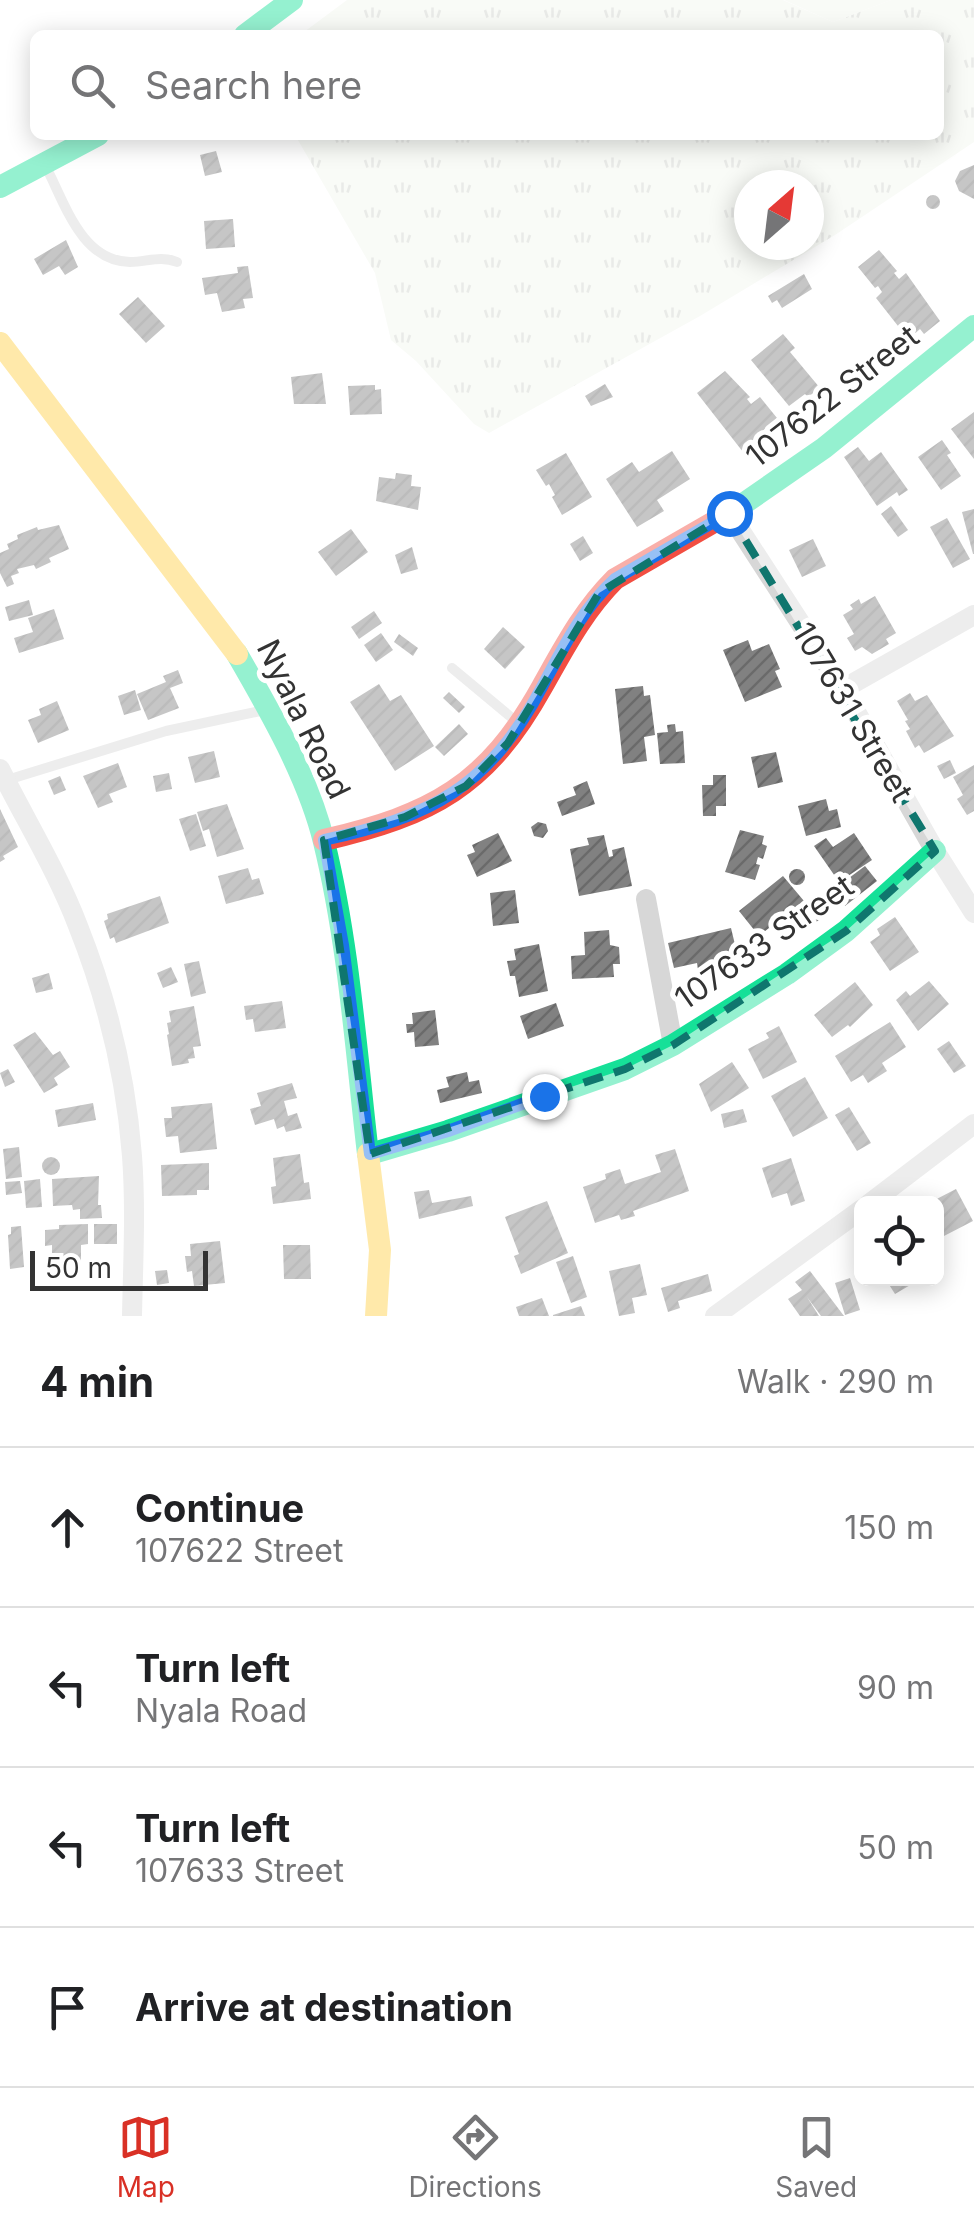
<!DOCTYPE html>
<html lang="en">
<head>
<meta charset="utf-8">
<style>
  :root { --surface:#fff; --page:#f2f2f2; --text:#202124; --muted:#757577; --line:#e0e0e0; --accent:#d93025 }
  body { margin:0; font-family:Inter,sans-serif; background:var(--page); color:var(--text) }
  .controls { position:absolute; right:30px; bottom:30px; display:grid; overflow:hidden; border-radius:15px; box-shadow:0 5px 25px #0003 }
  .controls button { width:90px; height:90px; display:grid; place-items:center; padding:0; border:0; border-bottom:2px solid var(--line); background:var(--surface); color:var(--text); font:50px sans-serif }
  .compass { position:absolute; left:734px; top:170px; width:90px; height:90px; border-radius:50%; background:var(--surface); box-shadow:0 5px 25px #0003; rotate:28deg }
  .scale { position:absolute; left:30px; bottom:25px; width:178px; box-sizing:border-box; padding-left:10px; border:5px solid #333; border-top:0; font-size:28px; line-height:35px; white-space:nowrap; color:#333; -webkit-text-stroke:8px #fff; paint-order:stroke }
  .stop { position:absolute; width:30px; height:30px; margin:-22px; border:8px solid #1a73e8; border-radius:50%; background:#fff }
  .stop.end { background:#1a73e8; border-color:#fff; box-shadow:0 2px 10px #0008 }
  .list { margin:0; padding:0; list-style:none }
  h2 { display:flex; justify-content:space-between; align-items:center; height:130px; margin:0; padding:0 40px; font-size:42px }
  h2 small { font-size:32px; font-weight:400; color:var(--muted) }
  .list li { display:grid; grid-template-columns:65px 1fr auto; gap:30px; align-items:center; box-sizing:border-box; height:160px; padding:0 40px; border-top:2px solid var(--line) }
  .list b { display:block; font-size:38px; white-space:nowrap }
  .list p { margin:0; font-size:32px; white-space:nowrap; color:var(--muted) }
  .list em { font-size:32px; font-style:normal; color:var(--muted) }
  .icon { flex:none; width:55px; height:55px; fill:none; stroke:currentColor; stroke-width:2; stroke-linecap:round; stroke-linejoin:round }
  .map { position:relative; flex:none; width:974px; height:1316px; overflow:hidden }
  .search { position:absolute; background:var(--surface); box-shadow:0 5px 25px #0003; left:30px; right:30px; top:30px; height:110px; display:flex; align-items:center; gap:25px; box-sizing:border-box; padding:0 35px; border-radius:15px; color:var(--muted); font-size:38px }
  .sheet { height:770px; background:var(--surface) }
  nav { display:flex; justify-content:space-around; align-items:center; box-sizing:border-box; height:140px; border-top:2px solid var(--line); background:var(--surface); font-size:28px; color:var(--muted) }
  nav a { display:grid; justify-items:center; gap:5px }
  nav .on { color:var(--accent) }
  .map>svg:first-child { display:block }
</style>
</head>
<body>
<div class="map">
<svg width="974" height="1316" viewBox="0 0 974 1316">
  <defs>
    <pattern id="grass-tufts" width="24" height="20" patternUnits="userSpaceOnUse" patternTransform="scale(2.5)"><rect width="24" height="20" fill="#f1f5ed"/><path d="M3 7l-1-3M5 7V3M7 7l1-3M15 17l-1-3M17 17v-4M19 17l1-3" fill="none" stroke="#cfd2cc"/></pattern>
    <pattern id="building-hatch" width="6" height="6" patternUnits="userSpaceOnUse" patternTransform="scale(2.5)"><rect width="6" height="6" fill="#818181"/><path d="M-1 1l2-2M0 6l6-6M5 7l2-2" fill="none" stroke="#6a6a6a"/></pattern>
  </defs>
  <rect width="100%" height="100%" fill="#fff"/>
  <!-- grass -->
  <path fill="url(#grass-tufts)" fill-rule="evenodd" d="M347,0H783L833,22L891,0H974V142L835,235L700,316L489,433L474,424L416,361L391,340L375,273L295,135H939V35H300ZM749,185H809V245H749Z"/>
  <!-- garden -->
  <polygon fill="#f1f5ed" points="784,0 891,0 833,22"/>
  <!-- building -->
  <g fill="url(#building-hatch)">
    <polygon points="216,151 222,172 205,176 200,155"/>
    <polygon points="974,165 974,199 959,191 955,181 960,171"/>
    <circle cx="933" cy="202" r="7"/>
    <polygon points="233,219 235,247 206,249 204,221"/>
    <polygon points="66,240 78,267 65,275 59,266 43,275 34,259"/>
    <polygon points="879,250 897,271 894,273 899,279 906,273 940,321 924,334 920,329 911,337 898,326 876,298 882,292 878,286 875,288 858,267"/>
    <polygon points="248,266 253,298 243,299 245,308 222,312 217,293 205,295 202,278 238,273 237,267"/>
    <polygon points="804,274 812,289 782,308 777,300 772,303 768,296"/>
    <polygon points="138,297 165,326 146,343 119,314"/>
    <polygon points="783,334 795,348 790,352 820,388 808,397 805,394 789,406 751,360"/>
    <polygon points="725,371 750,397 747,399 751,404 760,397 777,418 757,436 759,440 743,452 697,393"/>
    <polygon points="322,373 326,404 294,404 291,377"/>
    <polygon points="605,384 613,397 591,406 585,396"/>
    <polygon points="375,385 375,390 381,389 382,414 350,415 348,386"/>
    <polygon points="974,412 974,459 951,429"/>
    <polygon points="942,440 951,453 947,455 961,476 941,490 918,457"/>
    <polygon points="858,447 869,461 881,452 908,490 899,496 897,492 877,506 844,457"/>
    <polygon points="672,451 690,479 657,500 664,511 637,527 606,479 632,462 639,472"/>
    <polygon points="566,453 592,497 562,515 552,497 555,495 549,484 546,486 536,470"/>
    <polygon points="396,473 412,475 411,486 421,487 418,510 376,501 379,477 395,479"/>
    <polygon points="891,506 908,530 898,537 881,514"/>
    <polygon points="974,509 974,554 973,554 962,512"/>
    <polygon points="947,518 970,559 953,568 930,527"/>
    <polygon points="59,525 69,549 49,558 51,562 36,569 34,565 17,569 19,573 11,576 14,584 7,587 0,573 0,553 9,549 7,544 18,539 17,535 37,527 38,530"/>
    <polygon points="351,529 368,552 336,576 318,552"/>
    <polygon points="583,536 593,553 580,561 570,544"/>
    <polygon points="813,539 826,566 802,577 789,550"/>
    <polygon points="412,547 418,569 401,574 395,555"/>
    <polygon points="875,596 896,633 886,639 889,644 872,654 862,647 855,651 847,638 854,634 843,615 853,609 850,605 859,599 861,604"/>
    <polygon points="29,600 33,615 9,621 5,607"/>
    <polygon points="54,609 64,639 19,653 14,638 33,632 28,618"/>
    <polygon points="374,611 382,623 359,639 351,627"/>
    <polygon points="503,627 525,647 505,669 484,649"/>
    <polygon points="381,633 393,650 376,662 364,645"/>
    <polygon points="399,634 418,648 413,656 394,642"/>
    <polygon points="748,640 752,651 769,644 780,669 775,671 782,687 745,702 723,650"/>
    <polygon points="178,670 183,683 170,688 179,708 148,720 137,694 166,682 163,676"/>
    <polygon points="379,684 390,701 401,695 434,746 395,771 350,702"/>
    <polygon points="643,686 644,696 650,695 655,735 644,737 647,761 623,764 615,689"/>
    <polygon points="135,690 141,710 124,715 118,696"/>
    <polygon points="449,692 465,707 459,713 443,698"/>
    <polygon points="910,693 915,701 927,695 954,736 924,753 919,745 915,748 906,731 910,729 905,721 908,720 897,701"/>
    <polygon points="57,701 69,730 38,743 28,720 41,715 39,709"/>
    <polygon points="459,724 468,734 444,756 435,747"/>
    <polygon points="675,724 676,732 683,731 685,763 660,764 657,733 668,732 667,725"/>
    <polygon points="214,751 220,777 195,783 188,757"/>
    <polygon points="776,752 783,782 758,788 751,757"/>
    <polygon points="950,760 956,773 944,779 937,766"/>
    <polygon points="118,763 127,787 109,794 113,802 98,808 83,776"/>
    <polygon points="974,765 974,811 967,815 957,799 963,795 953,777"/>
    <polygon points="169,773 172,789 156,792 153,776"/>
    <polygon points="713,775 726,775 726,806 716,806 716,816 703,816 702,785 713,785"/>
    <polygon points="60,776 66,790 54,795 48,781"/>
    <polygon points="587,781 595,804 562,816 557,802 576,795 573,787"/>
    <polygon points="826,799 829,811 837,809 841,827 806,836 798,806"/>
    <polygon points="227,804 244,849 217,857 209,829 203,831 197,812"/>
    <polygon points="0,809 18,847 3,856 5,859 0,862"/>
    <polygon points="196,814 206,846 190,851 179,819"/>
    <polygon points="538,822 546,824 548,831 543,838 534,836 531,827"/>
    <polygon points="740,830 764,836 762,844 767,846 763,859 758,857 756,864 760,865 755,880 725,872"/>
    <polygon points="498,833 512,861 477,877 467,855 475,852 472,845"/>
    <polygon points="854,833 872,860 839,882 814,846 826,838 833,847"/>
    <polygon points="604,835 609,857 613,856 612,850 624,847 632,886 579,896 570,849 589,845 587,838"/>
    <polygon points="865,866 877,881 845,906 833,890"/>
    <polygon points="248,868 252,880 259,878 264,894 226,904 218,876"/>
    <circle cx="797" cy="877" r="8"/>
    <polygon points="783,876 804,901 784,916 787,919 772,931 769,928 759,936 739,911"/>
    <polygon points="515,890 519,923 493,926 490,893"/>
    <polygon points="160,896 169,923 116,943 114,937 110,939 104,921 108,919 107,914"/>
    <polygon points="811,899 824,916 807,929 794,912"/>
    <polygon points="895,917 919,952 890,971 870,942 880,935 877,929"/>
    <polygon points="731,928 738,957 726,960 728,967 708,972 707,967 698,970 697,963 674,968 668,943"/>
    <polygon points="609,930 610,945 619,947 620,964 613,964 614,977 572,979 571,956 585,955 584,932"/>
    <polygon points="539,944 548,991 519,997 515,976 510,976 507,961 516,960 514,949"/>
    <polygon points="199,961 206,993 191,997 184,964"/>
    <polygon points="171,967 178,982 163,988 157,973"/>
    <polygon points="49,973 53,989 36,993 32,978"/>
    <polygon points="929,981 949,1004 918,1031 896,1000 906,991 910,996"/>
    <polygon points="855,982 873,1005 850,1027 848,1025 832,1037 814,1015"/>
    <polygon points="282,1001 286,1028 255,1032 253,1019 246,1020 244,1006"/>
    <polygon points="556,1003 564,1026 528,1039 520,1016"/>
    <polygon points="194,1006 201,1046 193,1047 195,1058 188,1059 189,1063 172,1066 167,1035 169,1034 167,1023 171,1022 169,1011"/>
    <polygon points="435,1010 439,1045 415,1047 414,1032 407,1033 406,1024 413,1024 412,1013"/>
    <polygon points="890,1022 906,1047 882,1063 887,1071 868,1083 863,1075 851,1082 835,1056"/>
    <polygon points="779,1026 797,1062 763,1079 748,1049 769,1038 766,1033"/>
    <polygon points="35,1032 53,1055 60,1051 70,1067 54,1078 58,1085 44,1093 13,1045"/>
    <polygon points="949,1041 966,1066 954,1073 937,1049"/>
    <polygon points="732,1062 749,1088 711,1112 699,1084"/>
    <polygon points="8,1069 15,1082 5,1087 0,1073"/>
    <polygon points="467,1072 469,1082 479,1080 482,1093 440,1103 437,1090 449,1087 446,1077"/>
    <polygon points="805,1077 828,1118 793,1137 771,1096"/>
    <polygon points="292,1083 297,1098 284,1101 288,1116 297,1113 302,1128 286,1132 284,1126 277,1129 274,1119 255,1125 250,1109 261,1106 257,1093"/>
    <polygon points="93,1103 96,1120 58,1127 55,1110"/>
    <polygon points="212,1103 217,1149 180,1153 178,1136 166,1137 164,1118 172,1118 171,1107"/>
    <polygon points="849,1107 871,1143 857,1151 835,1115"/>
    <polygon points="743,1109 747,1122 724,1128 721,1114"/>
    <polygon points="19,1147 22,1177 6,1179 3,1149"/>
    <polygon points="675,1149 689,1191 633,1211 635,1216 621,1220 619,1215 595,1223 583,1187 606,1179 605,1174 620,1169 625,1184 661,1172 655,1155"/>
    <polygon points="300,1154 304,1183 309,1182 311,1199 273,1204 271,1187 276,1186 273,1158"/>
    <circle cx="51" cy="1166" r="9"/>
    <polygon points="791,1158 805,1201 791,1206 787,1193 772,1198 762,1168"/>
    <polygon points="209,1163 209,1190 197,1190 197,1195 162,1196 161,1165"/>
    <polygon points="99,1176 98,1205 101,1205 102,1218 80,1219 80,1209 73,1210 72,1205 53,1206 52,1179"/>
    <polygon points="40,1179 42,1207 26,1208 24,1181"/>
    <polygon points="20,1181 22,1193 6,1195 5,1182"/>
    <polygon points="956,1189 973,1221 944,1236 936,1222 936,1204 927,1204"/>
    <polygon points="429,1190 432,1203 471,1196 473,1206 419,1219 414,1192"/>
    <polygon points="547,1201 568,1253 521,1274 514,1256 519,1254 505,1217"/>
    <polygon points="88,1224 88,1244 81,1245 81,1262 52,1263 52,1245 45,1246 45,1230 59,1229 59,1225"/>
    <rect x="94" y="1224" width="23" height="20"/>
    <polygon points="21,1226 24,1267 10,1269 8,1235 11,1234 11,1227"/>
    <polygon points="220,1241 225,1283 194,1286 192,1271 187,1272 185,1256 191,1256 190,1244"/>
    <polygon points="283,1245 310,1245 311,1279 284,1279"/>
    <polygon points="573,1256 587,1297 571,1303 556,1262"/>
    <polygon points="640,1264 647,1295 632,1298 635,1313 619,1316 609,1271"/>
    <polygon points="167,1270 169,1283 157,1285 155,1271"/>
    <polygon points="810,1271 844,1316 845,1316 821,1316 807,1297 819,1316 800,1316 788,1299 802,1290 795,1282"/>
    <polygon points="708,1274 712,1291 678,1301 680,1308 668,1312 661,1288"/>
    <polygon points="850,1278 860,1310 845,1315 835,1283"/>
    <polygon points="897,1278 909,1278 912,1284 895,1294 888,1283"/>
    <polygon points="542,1298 549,1316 519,1316 516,1307"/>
    <polygon points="581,1306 585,1316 553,1316 553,1315"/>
  </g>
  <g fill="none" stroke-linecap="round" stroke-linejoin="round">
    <!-- lane -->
    <g stroke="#d7d7d7" stroke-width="10">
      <path d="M46,167C65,203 81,261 130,262C147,262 160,255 177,262"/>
      <polyline points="452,668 518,723"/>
      <polyline points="7,780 166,731 265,710"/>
    </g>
    <!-- street -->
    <g stroke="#d7d7d7" stroke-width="20">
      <polyline points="729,513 843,689 935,851 974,913"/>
      <polyline points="843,689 974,615"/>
      <path d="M0,769C26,821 57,871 78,926C107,999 126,1077 132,1156C136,1209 133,1263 132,1316"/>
      <polyline points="646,899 673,1045"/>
      <polyline points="869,1204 974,1124"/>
      <polyline points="715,1316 862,1209"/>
    </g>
    <!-- fast -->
    <g stroke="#16e098" stroke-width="22">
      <polyline points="245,35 292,0"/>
      <polyline points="0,187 98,135"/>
      <polyline points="733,511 824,448 974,326"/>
      <path d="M237,654C270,711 309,779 324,842C349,944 356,1051 368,1154"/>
      <polyline points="370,1154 448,1131 625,1069 673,1045 787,974 846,931 935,851"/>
    </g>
    <!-- slow -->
    <g stroke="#ffcf43" stroke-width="22">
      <polyline points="0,343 237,654"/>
      <polyline points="368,1154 380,1250 376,1316"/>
    </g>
    <!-- jam -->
    <path stroke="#f24e42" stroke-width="22" d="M324,840C432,815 487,786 542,687C564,648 583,611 615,579L733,511"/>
  </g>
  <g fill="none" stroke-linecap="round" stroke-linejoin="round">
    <!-- route -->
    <path stroke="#1a73e8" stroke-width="12" d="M544,1096L448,1131L370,1154L343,945L324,840C431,817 489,787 542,687C563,648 582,609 615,579L729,513"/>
  </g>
  <!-- marked area -->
  <path d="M0 0H974V1316H0ZM729,513L935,851L846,931L673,1045L625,1069L370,1154L324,840L405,817L466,786L508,743L599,593Z" fill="#fff" fill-opacity=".55" fill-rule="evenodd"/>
  <path fill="none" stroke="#0f766e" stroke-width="8" stroke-dasharray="20 12" stroke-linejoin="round" d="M729,513L935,851L846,931L673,1045L625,1069L370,1154L324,840L405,817L466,786L508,743L599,593Z"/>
  <g text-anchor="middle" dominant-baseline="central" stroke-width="10" stroke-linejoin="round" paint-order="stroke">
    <!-- street labels -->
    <g font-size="32" fill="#333" stroke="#fff">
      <text transform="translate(832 396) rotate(-38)">107622 Street</text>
      <text transform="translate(853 712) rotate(59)">107631 Street</text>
      <text transform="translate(304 719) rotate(64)">Nyala Road</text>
      <text transform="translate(764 942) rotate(-35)">107633 Street</text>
    </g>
  </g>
</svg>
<div class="controls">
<button><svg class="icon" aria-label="locate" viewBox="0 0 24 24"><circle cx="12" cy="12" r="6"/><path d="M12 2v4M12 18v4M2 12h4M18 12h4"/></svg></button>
</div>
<svg class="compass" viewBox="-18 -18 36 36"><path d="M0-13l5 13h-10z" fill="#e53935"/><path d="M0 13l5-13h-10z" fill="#757577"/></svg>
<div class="scale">50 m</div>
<div class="stop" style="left:729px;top:513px"></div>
<div class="stop end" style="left:544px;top:1096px"></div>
<div class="search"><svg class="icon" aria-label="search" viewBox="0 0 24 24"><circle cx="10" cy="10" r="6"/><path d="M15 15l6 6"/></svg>Search here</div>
</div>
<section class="sheet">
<h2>4 min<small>Walk · 290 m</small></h2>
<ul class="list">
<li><svg class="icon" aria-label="ahead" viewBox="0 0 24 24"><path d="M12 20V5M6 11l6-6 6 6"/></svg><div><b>Continue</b><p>107622 Street</p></div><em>150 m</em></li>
<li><svg class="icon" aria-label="left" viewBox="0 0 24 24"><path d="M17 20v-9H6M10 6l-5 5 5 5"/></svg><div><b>Turn left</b><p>Nyala Road</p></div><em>90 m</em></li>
<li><svg class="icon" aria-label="left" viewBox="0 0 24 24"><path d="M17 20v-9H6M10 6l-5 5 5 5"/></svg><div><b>Turn left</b><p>107633 Street</p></div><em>50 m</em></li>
<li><svg class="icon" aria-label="arrive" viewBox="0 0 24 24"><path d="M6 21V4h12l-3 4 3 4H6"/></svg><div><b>Arrive at destination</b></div></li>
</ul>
</section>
<nav>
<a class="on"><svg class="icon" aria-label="map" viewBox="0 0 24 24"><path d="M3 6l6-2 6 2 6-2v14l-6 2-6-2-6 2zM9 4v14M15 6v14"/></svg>Map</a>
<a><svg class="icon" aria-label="directions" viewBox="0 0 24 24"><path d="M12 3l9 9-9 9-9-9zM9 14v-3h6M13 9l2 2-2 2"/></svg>Directions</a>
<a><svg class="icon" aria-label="saved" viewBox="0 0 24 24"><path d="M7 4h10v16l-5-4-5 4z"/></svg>Saved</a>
</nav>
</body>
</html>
